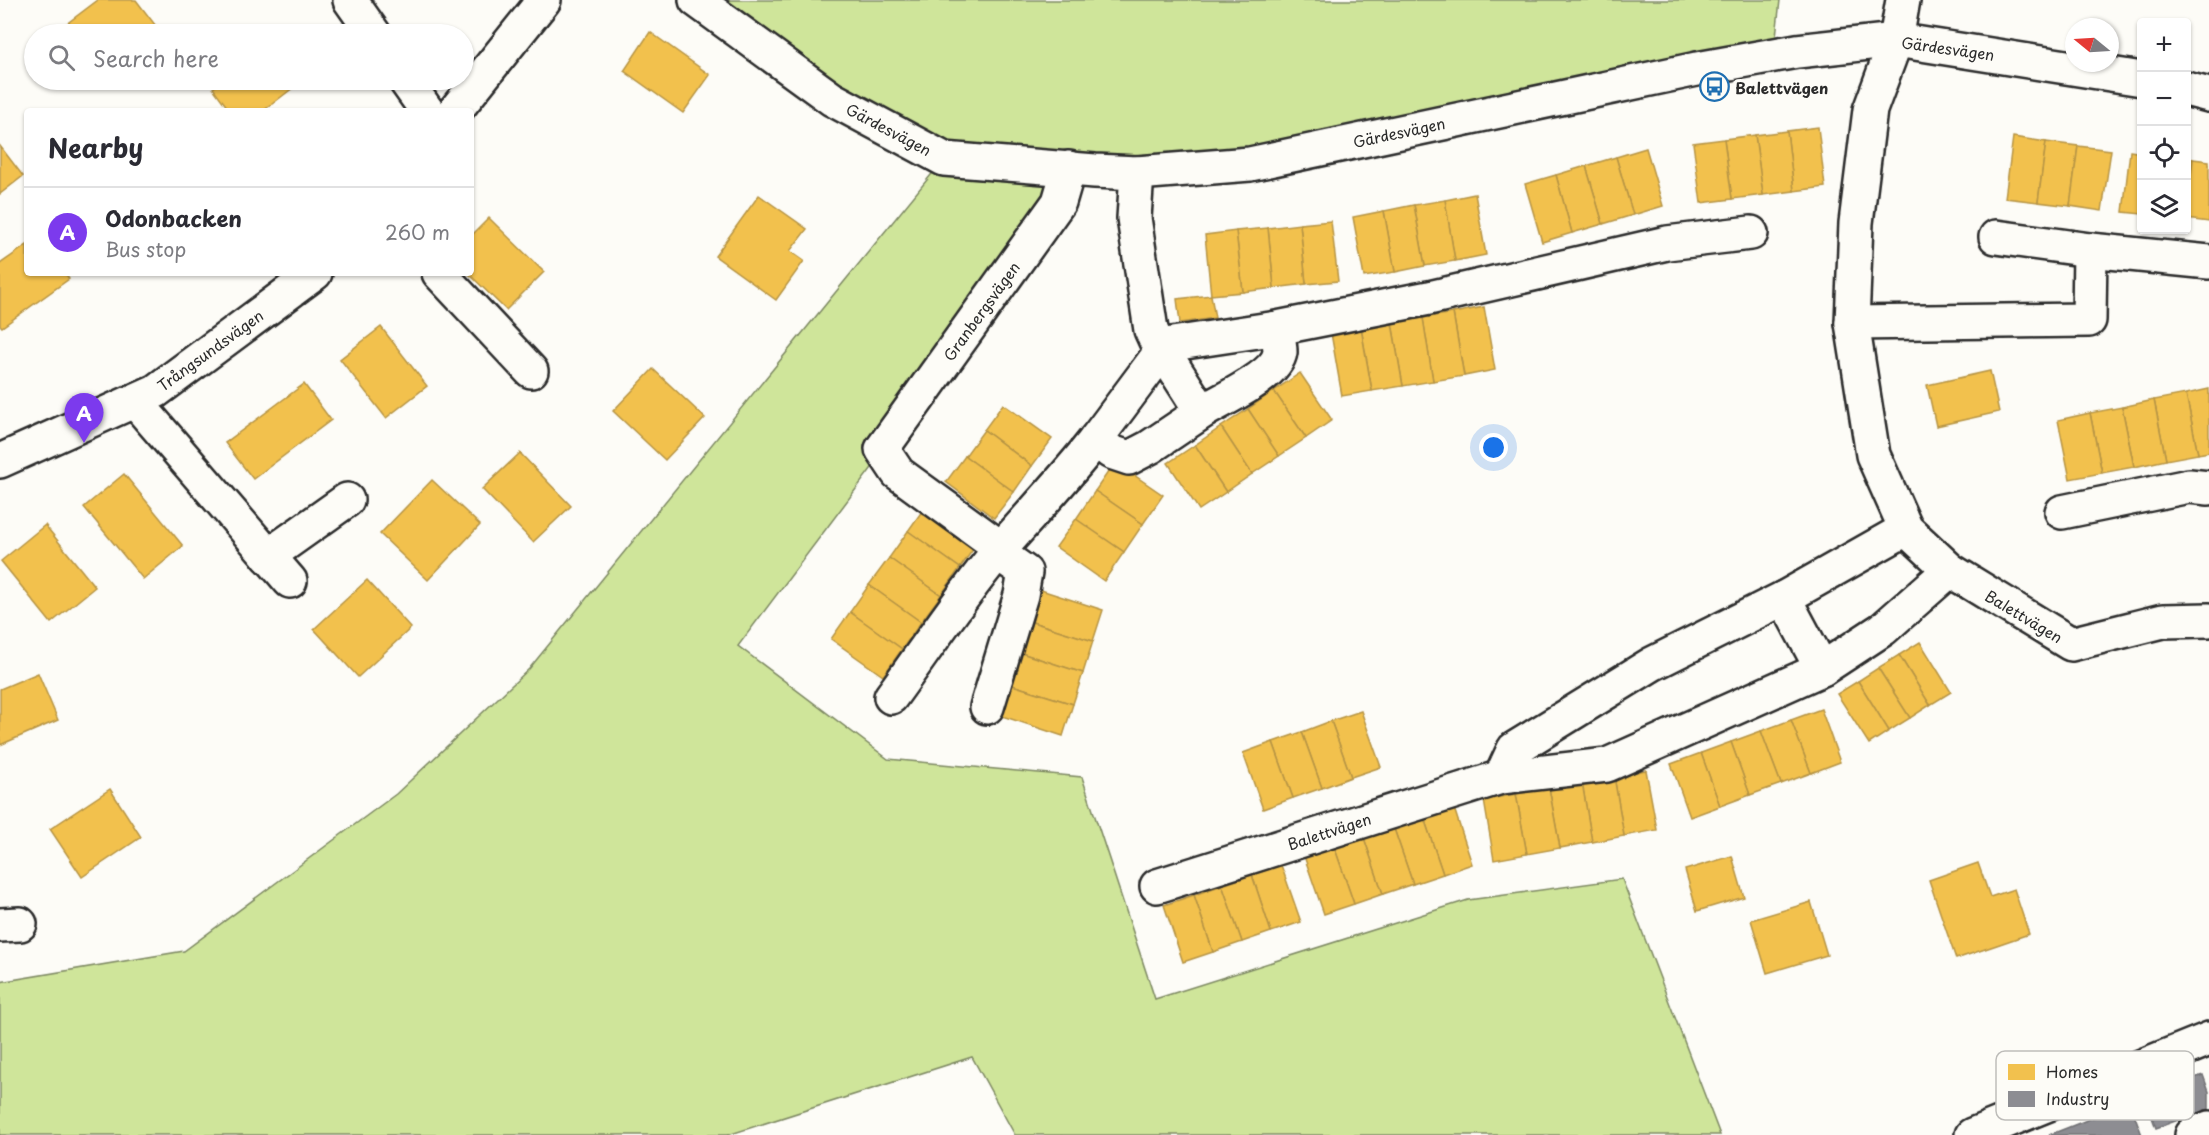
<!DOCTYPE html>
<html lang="en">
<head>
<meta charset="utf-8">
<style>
  :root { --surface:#fff; --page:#f2f2f3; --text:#2b2b33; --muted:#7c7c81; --line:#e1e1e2; --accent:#7c3aed }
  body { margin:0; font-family:"Playpen Sans",sans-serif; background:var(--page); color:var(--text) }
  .controls { position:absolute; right:18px; top:18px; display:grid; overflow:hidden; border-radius:6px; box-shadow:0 2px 4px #0004 }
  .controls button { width:54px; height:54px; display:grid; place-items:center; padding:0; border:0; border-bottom:2px solid var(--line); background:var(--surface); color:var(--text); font:30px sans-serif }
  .compass { position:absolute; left:2065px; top:18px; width:54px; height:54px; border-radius:50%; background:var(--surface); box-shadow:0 2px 4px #0004; rotate:288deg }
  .you { position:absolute; left:1494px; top:448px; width:21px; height:21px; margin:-15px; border:4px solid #fff; border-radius:50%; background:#1a73e8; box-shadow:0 0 0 9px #1a73e833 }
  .badge { display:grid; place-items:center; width:39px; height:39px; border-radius:50%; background:var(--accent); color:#fff; font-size:20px; font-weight:700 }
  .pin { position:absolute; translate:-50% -50px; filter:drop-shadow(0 2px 3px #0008) }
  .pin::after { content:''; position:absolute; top:32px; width:21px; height:18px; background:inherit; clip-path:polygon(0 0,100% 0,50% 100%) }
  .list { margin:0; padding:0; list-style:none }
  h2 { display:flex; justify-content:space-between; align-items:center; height:78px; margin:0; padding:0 24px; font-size:26px }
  h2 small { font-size:20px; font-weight:400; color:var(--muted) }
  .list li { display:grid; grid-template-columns:39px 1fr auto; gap:18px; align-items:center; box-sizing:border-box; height:90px; padding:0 24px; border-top:2px solid var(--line) }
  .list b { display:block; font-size:22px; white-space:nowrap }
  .list p { margin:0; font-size:20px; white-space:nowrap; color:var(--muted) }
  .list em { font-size:20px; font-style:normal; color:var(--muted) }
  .icon { flex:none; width:33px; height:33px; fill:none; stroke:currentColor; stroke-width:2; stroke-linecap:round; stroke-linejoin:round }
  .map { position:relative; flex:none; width:2209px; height:1135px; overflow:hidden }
  .search { position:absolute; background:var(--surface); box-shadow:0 2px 4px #0004; left:24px; top:24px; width:450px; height:66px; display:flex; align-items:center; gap:15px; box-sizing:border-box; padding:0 21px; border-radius:33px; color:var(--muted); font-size:22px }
  .panel { position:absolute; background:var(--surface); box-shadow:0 2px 4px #0004; left:24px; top:108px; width:450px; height:168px; border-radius:6px }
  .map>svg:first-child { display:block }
</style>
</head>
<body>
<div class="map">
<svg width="2209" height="1135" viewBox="0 0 2209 1135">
  <rect width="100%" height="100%" fill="#fdfcf7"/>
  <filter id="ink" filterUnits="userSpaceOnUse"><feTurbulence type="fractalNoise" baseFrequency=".0167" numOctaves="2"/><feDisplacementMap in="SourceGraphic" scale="12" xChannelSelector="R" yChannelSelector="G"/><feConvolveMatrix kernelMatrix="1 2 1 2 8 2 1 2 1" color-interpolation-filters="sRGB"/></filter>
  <g filter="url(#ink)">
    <!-- green -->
    <polygon fill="#cfe59a" stroke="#7d8862" stroke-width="1.5" points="696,0 1780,0 1774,55 1250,164 1095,171 738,646 888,759 1082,777 1155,999 1468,900 1622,879 1720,1135 1015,1135 972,1057 728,1135 0,1135 0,982 184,951 396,794 529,669 944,159"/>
    <!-- homes -->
    <g fill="#f2c14e" stroke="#b69444" stroke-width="1.5">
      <polygon points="98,0 136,0 156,26 146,34 53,34"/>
      <polygon points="650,32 710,75 683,113 624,71"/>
      <polygon points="224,80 294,80 298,84 263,111 230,111 213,88"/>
      <polygon points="1818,127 1825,187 1794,191 1787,131"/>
      <polygon points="1787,131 1794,191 1763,195 1755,135"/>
      <polygon points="1755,135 1763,195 1732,199 1724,139"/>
      <polygon points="2013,137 2046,142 2038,202 2005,198"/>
      <polygon points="1724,139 1732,199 1701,203 1693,143"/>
      <polygon points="2046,142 2078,146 2070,206 2038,202"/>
      <polygon points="0,146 23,176 0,194"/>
      <polygon points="2078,146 2111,150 2102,211 2070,206"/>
      <polygon points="1646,148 1663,206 1633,215 1616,157"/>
      <polygon points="2130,151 2142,153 2142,214 2123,212"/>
      <polygon points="1616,157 1633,215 1603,224 1586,166"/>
      <polygon points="2186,158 2193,159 2186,212"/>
      <polygon points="2193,159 2209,161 2209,222 2186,219"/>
      <polygon points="1586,166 1603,224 1572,233 1556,175"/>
      <polygon points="1556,175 1572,233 1542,242 1525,184"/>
      <polygon points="1475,194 1486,255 1455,261 1445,200"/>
      <polygon points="759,195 807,229 790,251 804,261 776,300 715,256"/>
      <polygon points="1445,200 1455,261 1425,266 1414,205"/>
      <polygon points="1414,205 1425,266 1395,272 1384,211"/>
      <polygon points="1384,211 1395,272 1364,277 1353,217"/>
      <polygon points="489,218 544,272 506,310 468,273 471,273 471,236"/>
      <polygon points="1331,221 1338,281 1306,284 1300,224"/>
      <polygon points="1300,224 1306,284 1274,288 1268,228"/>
      <polygon points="1268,228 1274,288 1243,292 1236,231"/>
      <polygon points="1236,231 1243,292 1211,295 1205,235"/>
      <polygon points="27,245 27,273 65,273 69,279 2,327 0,325 0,264"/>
      <polygon points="1211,295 1215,318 1180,323 1177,299"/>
      <polygon points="1484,307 1495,370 1464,376 1453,313"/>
      <polygon points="1453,313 1464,376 1433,381 1423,318"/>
      <polygon points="1423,318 1433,381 1403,386 1392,323"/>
      <polygon points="1392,323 1403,386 1372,391 1361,328"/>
      <polygon points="381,327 427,386 386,418 340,359"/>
      <polygon points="1361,328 1372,391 1342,396 1331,333"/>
      <polygon points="653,369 705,418 665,460 613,411"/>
      <polygon points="1990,371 1999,412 1936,426 1927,385"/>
      <polygon points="1300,373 1332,420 1306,438 1274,391"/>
      <polygon points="304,384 331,420 253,479 225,443"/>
      <polygon points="2209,389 2209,452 2198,454 2186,394"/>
      <polygon points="1274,391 1306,438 1279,456 1248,409"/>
      <polygon points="2186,394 2198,454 2166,460 2154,400"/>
      <polygon points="2154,400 2166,460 2134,467 2122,407"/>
      <polygon points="1003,404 1052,439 1032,466 984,430"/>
      <polygon points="2122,407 2134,467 2102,473 2090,413"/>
      <polygon points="1248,409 1279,456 1252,474 1221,427"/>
      <polygon points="2090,413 2102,473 2070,479 2058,420"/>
      <polygon points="1221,427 1252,474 1226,492 1195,445"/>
      <polygon points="984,430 1032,466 1014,492 965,456"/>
      <polygon points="1195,445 1226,492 1199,510 1168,463"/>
      <polygon points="520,453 571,506 533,542 482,489"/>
      <polygon points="965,456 1014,492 994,518 946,482"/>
      <polygon points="1115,462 1163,495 1143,524 1095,491"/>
      <polygon points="124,474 183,546 143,579 84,507"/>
      <polygon points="432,480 480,525 428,580 380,534"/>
      <polygon points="1095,491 1143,524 1124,552 1076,519"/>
      <polygon points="927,504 979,541 960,568 908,531"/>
      <polygon points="1076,519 1124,552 1104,581 1056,547"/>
      <polygon points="45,525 95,587 51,623 1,561"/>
      <polygon points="908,531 960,568 941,595 889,558"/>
      <polygon points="889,558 941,595 921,622 869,585"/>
      <polygon points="367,580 411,628 358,677 314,629"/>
      <polygon points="869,585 921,622 902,649 850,612"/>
      <polygon points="1041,590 1103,610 1093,641 1032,622"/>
      <polygon points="850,612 902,649 883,676 831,639"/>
      <polygon points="1032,622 1093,641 1083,673 1021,653"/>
      <polygon points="1920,642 1951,692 1930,705 1899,655"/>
      <polygon points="1021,653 1083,673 1073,704 1012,685"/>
      <polygon points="1899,655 1930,705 1910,718 1878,668"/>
      <polygon points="1878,668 1910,718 1889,731 1858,681"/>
      <polygon points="38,673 58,720 0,745 0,689"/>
      <polygon points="1858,681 1889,731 1869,744 1837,694"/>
      <polygon points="1012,685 1073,704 1063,736 1002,716"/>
      <polygon points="1821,709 1840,762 1811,773 1791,720"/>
      <polygon points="1361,711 1381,767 1351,777 1331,721"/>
      <polygon points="1791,720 1811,773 1781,784 1761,731"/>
      <polygon points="1331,721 1351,777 1322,788 1302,732"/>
      <polygon points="1761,731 1781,784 1750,795 1731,742"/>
      <polygon points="1302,732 1322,788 1293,798 1273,742"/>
      <polygon points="1273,742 1293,798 1263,809 1243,753"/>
      <polygon points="1731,742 1750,795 1720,806 1701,753"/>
      <polygon points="1701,753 1720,806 1690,817 1671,764"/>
      <polygon points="1646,770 1657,830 1624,836 1614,776"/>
      <polygon points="1614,776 1624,836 1592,842 1582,782"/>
      <polygon points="1582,782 1592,842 1560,848 1549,788"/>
      <polygon points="1549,788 1560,848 1527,854 1516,794"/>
      <polygon points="110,789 141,837 82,877 50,829"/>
      <polygon points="1516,794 1527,854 1494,860 1484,800"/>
      <polygon points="1453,805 1472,864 1443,874 1423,815"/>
      <polygon points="1423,815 1443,874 1413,884 1393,826"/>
      <polygon points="1393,826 1413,884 1383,894 1363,835"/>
      <polygon points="1363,835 1383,894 1354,904 1334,846"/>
      <polygon points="1334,846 1354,904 1324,914 1304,856"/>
      <polygon points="1732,856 1744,897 1697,911 1685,870"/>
      <polygon points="1978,863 1990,897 2014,889 2029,934 1956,959 1929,880"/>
      <polygon points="1281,865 1301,922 1271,932 1252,875"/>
      <polygon points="1252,875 1271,932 1242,942 1222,885"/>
      <polygon points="1222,885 1242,942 1213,952 1194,895"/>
      <polygon points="1194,895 1213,952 1183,962 1164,905"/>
      <polygon points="1811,902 1827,955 1767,973 1751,920"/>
    </g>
    <!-- industry -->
    <g fill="#8d8d92" stroke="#707073" stroke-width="1.5">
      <polygon points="2203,1075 2209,1092 2209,1109 2156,1128 2144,1096"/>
      <polygon points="2130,1103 2142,1135 2049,1135"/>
    </g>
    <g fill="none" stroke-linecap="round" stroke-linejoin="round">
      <defs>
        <g id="minor">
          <polyline points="350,0 374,34"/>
          <polyline points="696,0 832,99 944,159 1095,171 1137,173 1250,164 1697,69 1797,51 1896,40 2142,79"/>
          <polyline points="1903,0 1896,40 1870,110 1856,223 1852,323 1873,455 1906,529 1950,570 2071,644 2163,621 2209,620"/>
          <polyline points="405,80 427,111"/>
          <polyline points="2186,89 2209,95"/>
          <polyline points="455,111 544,0"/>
          <polyline points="1137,173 1134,218 1151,330 1161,352 1172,344 1277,328 1429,298 1667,243 1751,233"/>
          <polyline points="1996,237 2090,250 2209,262"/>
          <polyline points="439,273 531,371"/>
          <polyline points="1852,323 2089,320 2090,250"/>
          <polyline points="135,401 290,581"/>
          <path d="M1202,412L1150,447L1129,458L1111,452L1096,439L1161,352L1172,365L1202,412C1221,400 1277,376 1280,352C1280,345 1278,336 1277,328"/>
          <polyline points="0,461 156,391 315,273"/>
          <polyline points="2062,512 2189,486 2209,488"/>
          <polyline points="268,556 347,500"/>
          <polyline points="1784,598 1822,669"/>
          <path d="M891,697C926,649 959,599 997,553C1030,515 1065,479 1096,439"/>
          <polyline points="987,707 1021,595 1025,572 998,553 990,540 898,473 882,449 1059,202 1069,168"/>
          <polyline points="1501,777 1514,749 1652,664 1784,598 1906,529"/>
          <polyline points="1157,886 1501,777 1607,765 1822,669 1883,629 1950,570"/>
          <polyline points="0,925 20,924"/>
          <polyline points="1972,1135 2209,1039"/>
          <polyline points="2192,1135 2209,1128"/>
        </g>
      </defs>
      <!-- minor casing -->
      <use href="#minor" stroke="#2b2b2b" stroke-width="38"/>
      <!-- minor -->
      <use href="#minor" stroke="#fdfcf7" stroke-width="33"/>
    </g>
  </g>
  <!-- icons -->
  <defs>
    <symbol id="bus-ring" viewBox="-11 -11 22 22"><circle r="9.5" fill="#fdfcf7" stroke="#1f6fb2" stroke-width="1.5"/><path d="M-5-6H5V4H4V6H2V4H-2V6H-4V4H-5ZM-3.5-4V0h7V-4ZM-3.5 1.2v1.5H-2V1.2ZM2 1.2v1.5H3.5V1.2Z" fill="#1f6fb2"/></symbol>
  </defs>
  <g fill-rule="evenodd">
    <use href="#bus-ring" x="1698" y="70" width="33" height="33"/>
  </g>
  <g text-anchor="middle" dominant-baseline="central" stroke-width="6" stroke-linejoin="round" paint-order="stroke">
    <!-- street labels -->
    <g font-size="15" fill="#2b2b2b" stroke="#fdfcf7">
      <text transform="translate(1948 48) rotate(8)">Gärdesvägen</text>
      <text transform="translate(889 129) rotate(28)">Gärdesvägen</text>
      <text transform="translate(1399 132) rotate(-12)">Gärdesvägen</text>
      <text transform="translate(981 311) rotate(-54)">Granbergsvägen</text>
      <text transform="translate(210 350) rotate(-36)">Trångsundsvägen</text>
      <text transform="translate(2024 616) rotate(31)">Balettvägen</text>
      <text transform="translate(1329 831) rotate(-18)">Balettvägen</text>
    </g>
    <!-- poi labels -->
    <g font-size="15" font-weight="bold" fill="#2b2b2b" stroke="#fdfcf7" text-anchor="start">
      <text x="1735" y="87">Balettvägen</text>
    </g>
  </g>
  <!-- legend -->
  <rect x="1996" y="1051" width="198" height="69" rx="9" fill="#fdfcf7" stroke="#bebdba" stroke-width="1.5"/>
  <rect x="2008" y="1064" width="27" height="16" fill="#f2c14e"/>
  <rect x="2008" y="1091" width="27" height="16" fill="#8d8d92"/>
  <g font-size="16" fill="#2b2b2b">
    <text x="2046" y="1078">Homes</text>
    <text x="2046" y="1105">Industry</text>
  </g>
</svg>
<div class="controls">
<button>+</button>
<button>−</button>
<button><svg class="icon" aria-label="locate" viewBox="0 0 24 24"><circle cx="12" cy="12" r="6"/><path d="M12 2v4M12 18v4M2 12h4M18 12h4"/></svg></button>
<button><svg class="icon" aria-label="layers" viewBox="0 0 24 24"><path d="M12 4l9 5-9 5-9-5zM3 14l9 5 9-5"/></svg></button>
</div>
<svg class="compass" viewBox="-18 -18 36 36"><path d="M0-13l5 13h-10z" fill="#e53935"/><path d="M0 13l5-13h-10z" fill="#7c7c81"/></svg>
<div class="you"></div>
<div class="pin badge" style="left:84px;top:443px">A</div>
<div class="search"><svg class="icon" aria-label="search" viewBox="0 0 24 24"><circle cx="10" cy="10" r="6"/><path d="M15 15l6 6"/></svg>Search here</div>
<section class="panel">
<h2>Nearby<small></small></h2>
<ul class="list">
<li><span class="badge">A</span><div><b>Odonbacken</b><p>Bus stop</p></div><em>260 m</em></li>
</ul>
</section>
</div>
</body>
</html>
